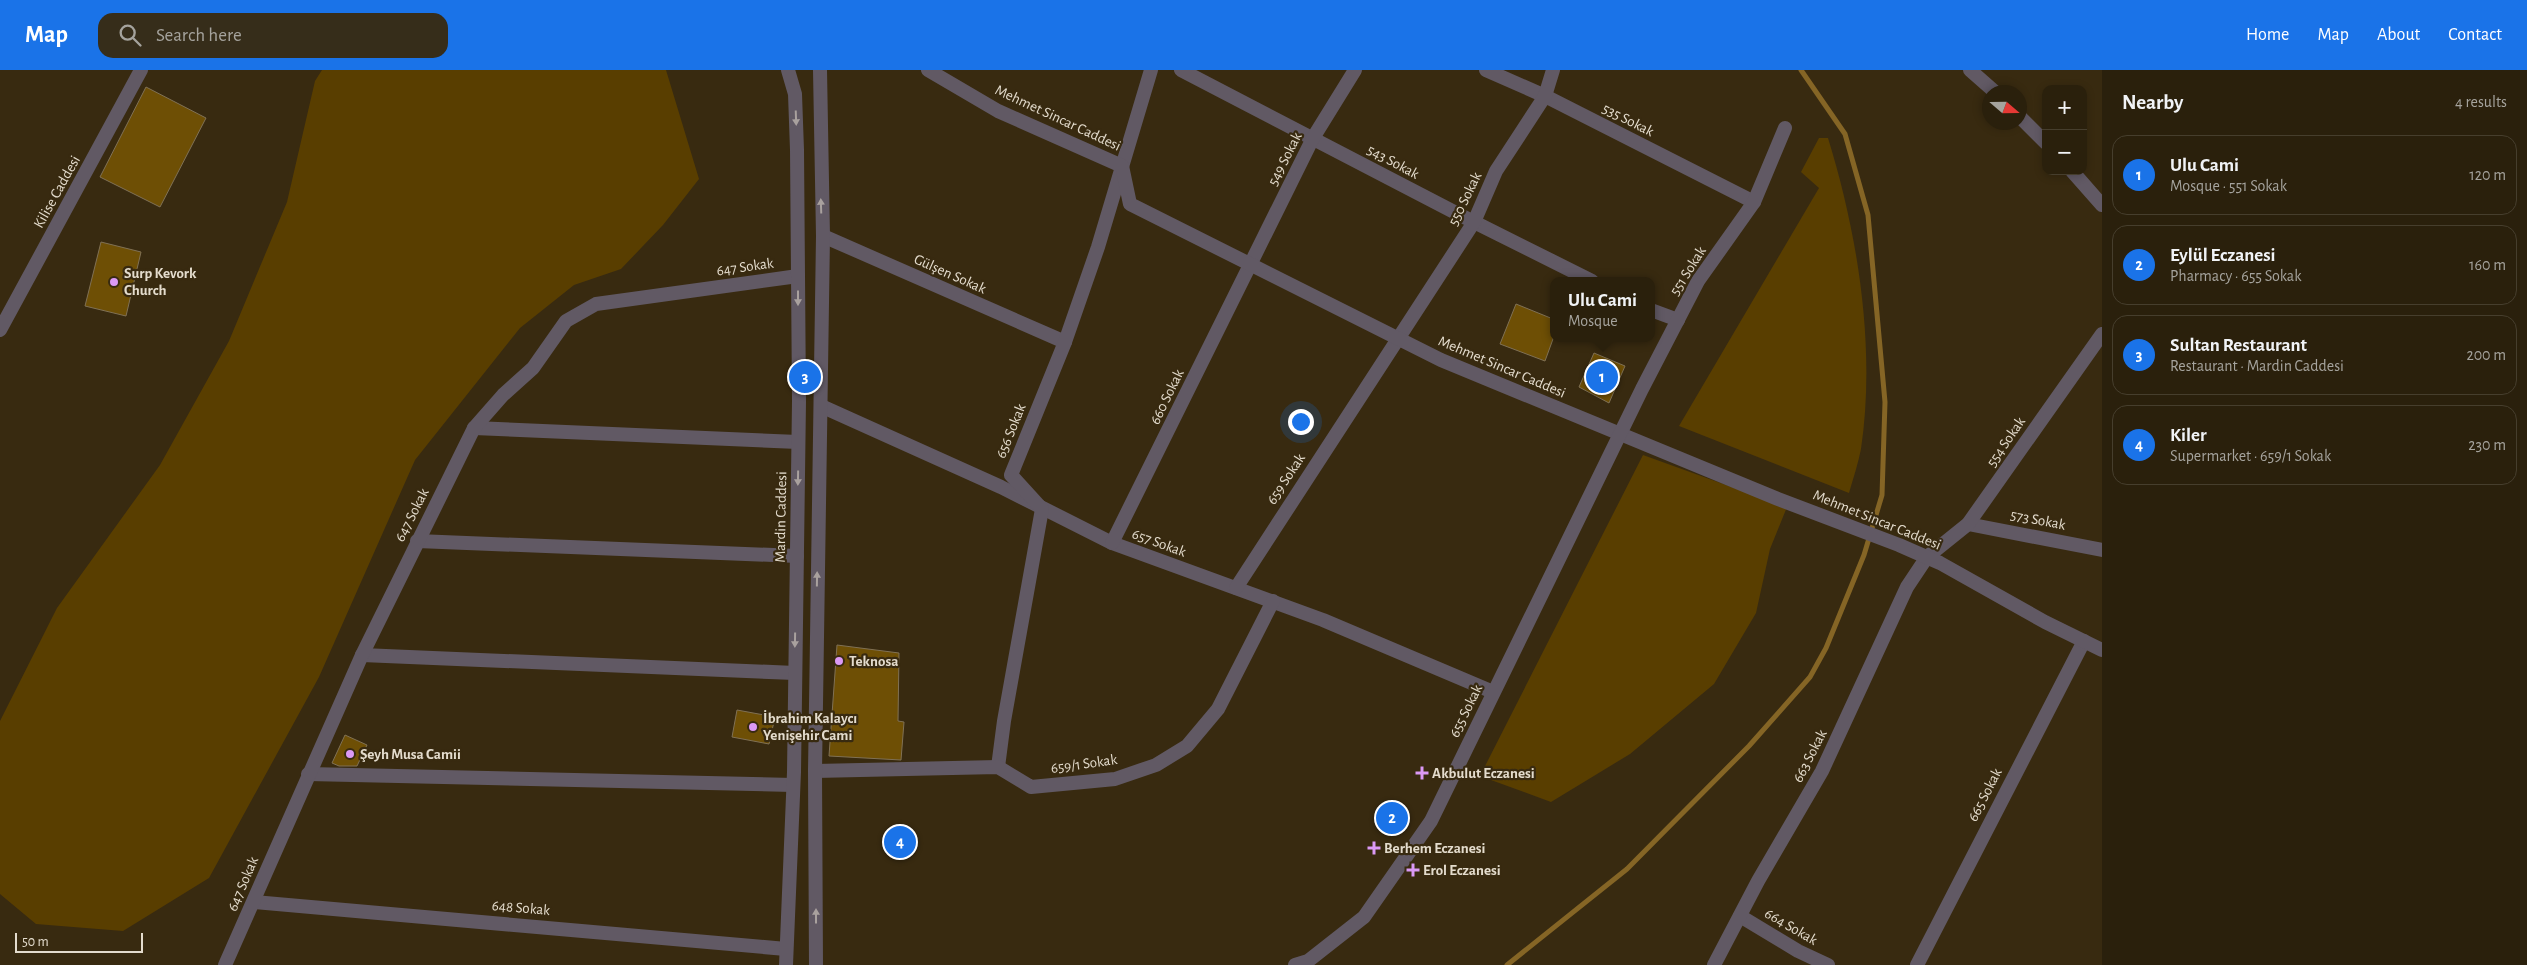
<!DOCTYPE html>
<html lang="en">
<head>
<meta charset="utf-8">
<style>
  :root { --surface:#2a200c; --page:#362d1a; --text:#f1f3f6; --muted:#a5a39d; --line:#463e2d; --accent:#1a73e8 }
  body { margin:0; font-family:"Alegreya Sans",sans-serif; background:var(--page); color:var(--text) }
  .controls { position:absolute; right:15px; top:15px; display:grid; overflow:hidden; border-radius:10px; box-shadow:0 2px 8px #0003 }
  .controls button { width:45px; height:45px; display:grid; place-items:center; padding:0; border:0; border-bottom:1px solid var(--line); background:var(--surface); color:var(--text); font:25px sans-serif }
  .compass { position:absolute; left:1982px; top:15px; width:45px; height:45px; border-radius:50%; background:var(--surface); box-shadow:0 2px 8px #0003; rotate:110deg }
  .scale { position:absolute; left:15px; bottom:12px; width:128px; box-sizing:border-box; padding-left:5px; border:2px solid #e4dccd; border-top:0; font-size:14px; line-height:18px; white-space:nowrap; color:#e4dccd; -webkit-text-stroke:4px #382a10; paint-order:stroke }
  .you { position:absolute; left:1300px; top:351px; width:18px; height:18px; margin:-12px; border:4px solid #fff; border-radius:50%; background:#1a73e8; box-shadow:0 0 0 8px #1a73e833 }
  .badge { display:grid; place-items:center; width:32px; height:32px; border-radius:50%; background:var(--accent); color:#fff; font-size:16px; font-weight:700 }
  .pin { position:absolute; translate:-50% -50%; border:2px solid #fff; box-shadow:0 1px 5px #0006 }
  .popup { position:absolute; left:1550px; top:207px; width:105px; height:65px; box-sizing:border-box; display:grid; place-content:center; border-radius:10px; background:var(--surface); filter:drop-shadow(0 1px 4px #0005); font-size:16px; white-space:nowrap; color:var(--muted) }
  .popup b { font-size:19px; color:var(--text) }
  .popup::after { content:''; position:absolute; left:50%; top:100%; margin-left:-10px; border:10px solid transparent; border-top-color:var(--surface) }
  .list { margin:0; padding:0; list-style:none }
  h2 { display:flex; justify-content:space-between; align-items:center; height:65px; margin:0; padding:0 20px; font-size:21px }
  h2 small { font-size:16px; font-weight:400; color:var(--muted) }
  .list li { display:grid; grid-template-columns:32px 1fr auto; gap:15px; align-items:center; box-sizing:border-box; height:80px; margin:0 10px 10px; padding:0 10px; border:1px solid var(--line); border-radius:15px }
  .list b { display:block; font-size:19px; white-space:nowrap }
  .list p { margin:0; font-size:16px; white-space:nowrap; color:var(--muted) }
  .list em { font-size:16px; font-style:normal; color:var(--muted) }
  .icon { flex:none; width:28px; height:28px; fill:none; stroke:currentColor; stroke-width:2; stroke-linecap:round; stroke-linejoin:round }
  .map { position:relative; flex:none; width:2102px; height:895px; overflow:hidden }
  header { display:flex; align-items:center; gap:30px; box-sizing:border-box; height:70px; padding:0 25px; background:var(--accent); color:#fff }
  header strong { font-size:24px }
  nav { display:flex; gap:28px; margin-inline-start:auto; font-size:18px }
  .search { width:350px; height:45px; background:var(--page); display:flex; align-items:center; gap:12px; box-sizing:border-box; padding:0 18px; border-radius:15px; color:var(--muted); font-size:19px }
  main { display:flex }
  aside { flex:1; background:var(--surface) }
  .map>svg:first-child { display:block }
</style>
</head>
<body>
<header>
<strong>Map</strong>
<div class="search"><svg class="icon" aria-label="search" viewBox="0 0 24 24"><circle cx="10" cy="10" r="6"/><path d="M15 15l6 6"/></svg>Search here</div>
<nav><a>Home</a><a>Map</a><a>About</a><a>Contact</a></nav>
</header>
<main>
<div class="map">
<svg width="2102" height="895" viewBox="0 0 2102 895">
  <rect width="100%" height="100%" fill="#382a10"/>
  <!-- green -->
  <g fill="#593e00">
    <polygon points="322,0 666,0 699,109 663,155 621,199 574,215 520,258 415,390 319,607 209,808 123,861 36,854 0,824 0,651 57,538 160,395 229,271 287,132 315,11"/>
    <path d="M1819,68H1828C1858,165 1876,278 1861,379C1858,394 1853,409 1849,423L1679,356L1819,118L1801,102Z"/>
    <polygon points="1643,385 1787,437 1770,479 1756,543 1714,614 1630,684 1551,732 1480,706"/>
  </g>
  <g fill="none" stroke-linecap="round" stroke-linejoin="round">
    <!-- stream -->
    <polyline stroke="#856525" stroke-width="5" points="1507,895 1627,799 1749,676 1810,607 1826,578 1864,485 1882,425 1885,332 1868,145 1845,64 1801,0"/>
  </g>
  <!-- building -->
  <g fill="#6e4f05" stroke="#807155">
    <polygon points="146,17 206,48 160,137 100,107"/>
    <polygon points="101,172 141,182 126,246 85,236"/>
    <polygon points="1516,234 1553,249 1553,269 1545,291 1500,274"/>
    <polygon points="1594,283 1625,296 1609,333 1579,317"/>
    <polygon points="837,575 899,583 898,651 904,652 901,690 829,686"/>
    <polygon points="737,640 775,647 769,674 732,667"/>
    <polygon points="345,665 367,675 357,696 339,696 332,693"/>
  </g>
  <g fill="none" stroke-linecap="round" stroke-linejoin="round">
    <!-- minor -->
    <g stroke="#615964" stroke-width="14">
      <polyline points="1181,0 1458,144 1592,211"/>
      <polyline points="1486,0 1545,26 1754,132"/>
      <polyline points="1970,0 1995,22"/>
      <polyline points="2020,47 2046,73"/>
      <polyline points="2072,101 2102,135"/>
      <polyline points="823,166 1065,272"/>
      <polyline points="1651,240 1678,250"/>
      <polyline points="821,336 1001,417 1112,473 1323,550 1493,622"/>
      <polyline points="474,358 798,372"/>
      <polyline points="1968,454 2102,480"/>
      <polyline points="417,471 797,486"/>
      <polyline points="1112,473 1313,68 1355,0"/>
      <polyline points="1236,518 1474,152 1496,101 1545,26 1553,0"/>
      <polyline points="362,585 795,603"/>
      <polyline points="998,697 1004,651 1042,439 1011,405 1065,272 1098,177 1151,0"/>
      <polyline points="815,701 998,697 1031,717 1115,709 1156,695 1187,676 1218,639 1273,531"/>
      <polyline points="308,704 793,715"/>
      <polyline points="254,832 786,879"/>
      <polyline points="1740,846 1798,881 1828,895"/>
      <polyline points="225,895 362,585 474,358 503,325 533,298 566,251 596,234 798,206"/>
      <polyline points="1714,895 1758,811 1822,701 1907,517 1927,487 1968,454 2102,264"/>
      <polyline points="1917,895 2084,571"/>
    </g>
    <!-- tertiary -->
    <g stroke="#615964" stroke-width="14">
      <polyline points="928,0 998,41 1122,96 1130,134 1441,290 1778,429 1899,475 1940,493 2045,552 2102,580"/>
      <polyline points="0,260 141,0"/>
      <polyline points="786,895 794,702 799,331 797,80 795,24 788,0"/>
      <polyline points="816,895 815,701 823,166 820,0"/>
      <polyline points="1295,895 1308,891 1364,847 1431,751 1642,319 1698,211 1754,132 1785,58"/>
    </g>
  </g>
  <!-- one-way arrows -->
  <defs><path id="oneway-solid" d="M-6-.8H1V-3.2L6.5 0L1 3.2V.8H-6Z" transform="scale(1.25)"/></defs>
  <g fill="#a9a19e">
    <use href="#oneway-solid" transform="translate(796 48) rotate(88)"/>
    <use href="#oneway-solid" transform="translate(821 136) rotate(-92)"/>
    <use href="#oneway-solid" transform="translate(798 228) rotate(90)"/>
    <use href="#oneway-solid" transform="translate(798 408) rotate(91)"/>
    <use href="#oneway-solid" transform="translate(817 509) rotate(-89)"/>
    <use href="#oneway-solid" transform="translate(795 570) rotate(91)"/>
    <use href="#oneway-solid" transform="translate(816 846) rotate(-90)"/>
  </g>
  <!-- markers -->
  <g fill="#db99f5" stroke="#382a10" stroke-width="2">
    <circle cx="114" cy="212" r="5"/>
    <circle cx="839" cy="591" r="5"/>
    <circle cx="753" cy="657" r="5"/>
    <circle cx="350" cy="684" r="5"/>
    <path d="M1419.5 695.5h5v5h5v5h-5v5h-5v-5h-5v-5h5z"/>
    <path d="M1371.5 770.5h5v5h5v5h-5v5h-5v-5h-5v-5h5z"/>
    <path d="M1410.5 792.5h5v5h5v5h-5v5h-5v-5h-5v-5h5z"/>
  </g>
  <g text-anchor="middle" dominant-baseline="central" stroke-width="4.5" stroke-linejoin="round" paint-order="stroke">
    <!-- street labels -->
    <g font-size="15" fill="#e4dccd" stroke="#382a10">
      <text transform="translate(1058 48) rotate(25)">Mehmet Sincar Caddesi</text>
      <text transform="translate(1628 50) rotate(27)">535 Sokak</text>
      <text transform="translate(1285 89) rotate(-63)">549 Sokak</text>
      <text transform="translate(1393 92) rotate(28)">543 Sokak</text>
      <text transform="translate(57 122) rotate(-61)">Kilise Caddesi</text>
      <text transform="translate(1465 129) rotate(-64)">550 Sokak</text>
      <text transform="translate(745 197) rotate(-8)">647 Sokak</text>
      <text transform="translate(1688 201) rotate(-58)">551 Sokak</text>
      <text transform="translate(950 204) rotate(24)">Gülşen Sokak</text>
      <text transform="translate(1502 297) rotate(23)">Mehmet Sincar Caddesi</text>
      <text transform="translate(1167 327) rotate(-64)">660 Sokak</text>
      <text transform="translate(1011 361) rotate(-68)">656 Sokak</text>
      <text transform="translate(2006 372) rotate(-56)">554 Sokak</text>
      <text transform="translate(1286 409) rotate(-57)">659 Sokak</text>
      <text transform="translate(412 445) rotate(-63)">647 Sokak</text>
      <text transform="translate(781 447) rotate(-89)">Mardin Caddesi</text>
      <text transform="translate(1877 450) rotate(22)">Mehmet Sincar Caddesi</text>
      <text transform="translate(2038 450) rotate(11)">573 Sokak</text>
      <text transform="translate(1159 473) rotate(20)">657 Sokak</text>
      <text transform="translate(1466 641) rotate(-64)">655 Sokak</text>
      <text transform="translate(1810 686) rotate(-63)">663 Sokak</text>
      <text transform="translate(1084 694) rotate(-8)">659/1 Sokak</text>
      <text transform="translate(1985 725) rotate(-63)">665 Sokak</text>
      <text transform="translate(243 814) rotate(-67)">647 Sokak</text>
      <text transform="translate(521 838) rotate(5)">648 Sokak</text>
      <text transform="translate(1791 857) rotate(30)">664 Sokak</text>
    </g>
    <!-- poi labels -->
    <g font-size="15" font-weight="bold" fill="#e4dccd" stroke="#382a10" text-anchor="start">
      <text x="124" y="203">Surp Kevork<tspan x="124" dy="17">Church</tspan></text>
      <text x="849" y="591">Teknosa</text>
      <text x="763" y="648">İbrahim Kalaycı<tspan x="763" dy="17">Yenişehir Cami</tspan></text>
      <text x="360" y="684">Şeyh Musa Camii</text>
      <text x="1432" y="703">Akbulut Eczanesi</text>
      <text x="1384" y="778">Berhem Eczanesi</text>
      <text x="1423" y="800">Erol Eczanesi</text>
    </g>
  </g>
</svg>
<div class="controls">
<button>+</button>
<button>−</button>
</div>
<svg class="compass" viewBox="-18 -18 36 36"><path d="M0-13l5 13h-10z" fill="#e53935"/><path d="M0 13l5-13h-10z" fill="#a5a39d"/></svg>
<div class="scale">50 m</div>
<div class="you"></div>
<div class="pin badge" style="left:1602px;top:307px">1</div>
<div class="popup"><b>Ulu Cami</b>Mosque</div>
<div class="pin badge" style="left:1392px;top:748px">2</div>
<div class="pin badge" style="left:805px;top:307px">3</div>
<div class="pin badge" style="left:900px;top:772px">4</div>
</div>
<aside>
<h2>Nearby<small>4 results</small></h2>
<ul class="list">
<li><span class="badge">1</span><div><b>Ulu Cami</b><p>Mosque · 551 Sokak</p></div><em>120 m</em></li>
<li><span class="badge">2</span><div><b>Eylül Eczanesi</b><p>Pharmacy · 655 Sokak</p></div><em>160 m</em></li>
<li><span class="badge">3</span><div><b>Sultan Restaurant</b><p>Restaurant · Mardin Caddesi</p></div><em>200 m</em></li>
<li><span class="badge">4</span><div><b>Kiler</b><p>Supermarket · 659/1 Sokak</p></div><em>230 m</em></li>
</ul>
</aside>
</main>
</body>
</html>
